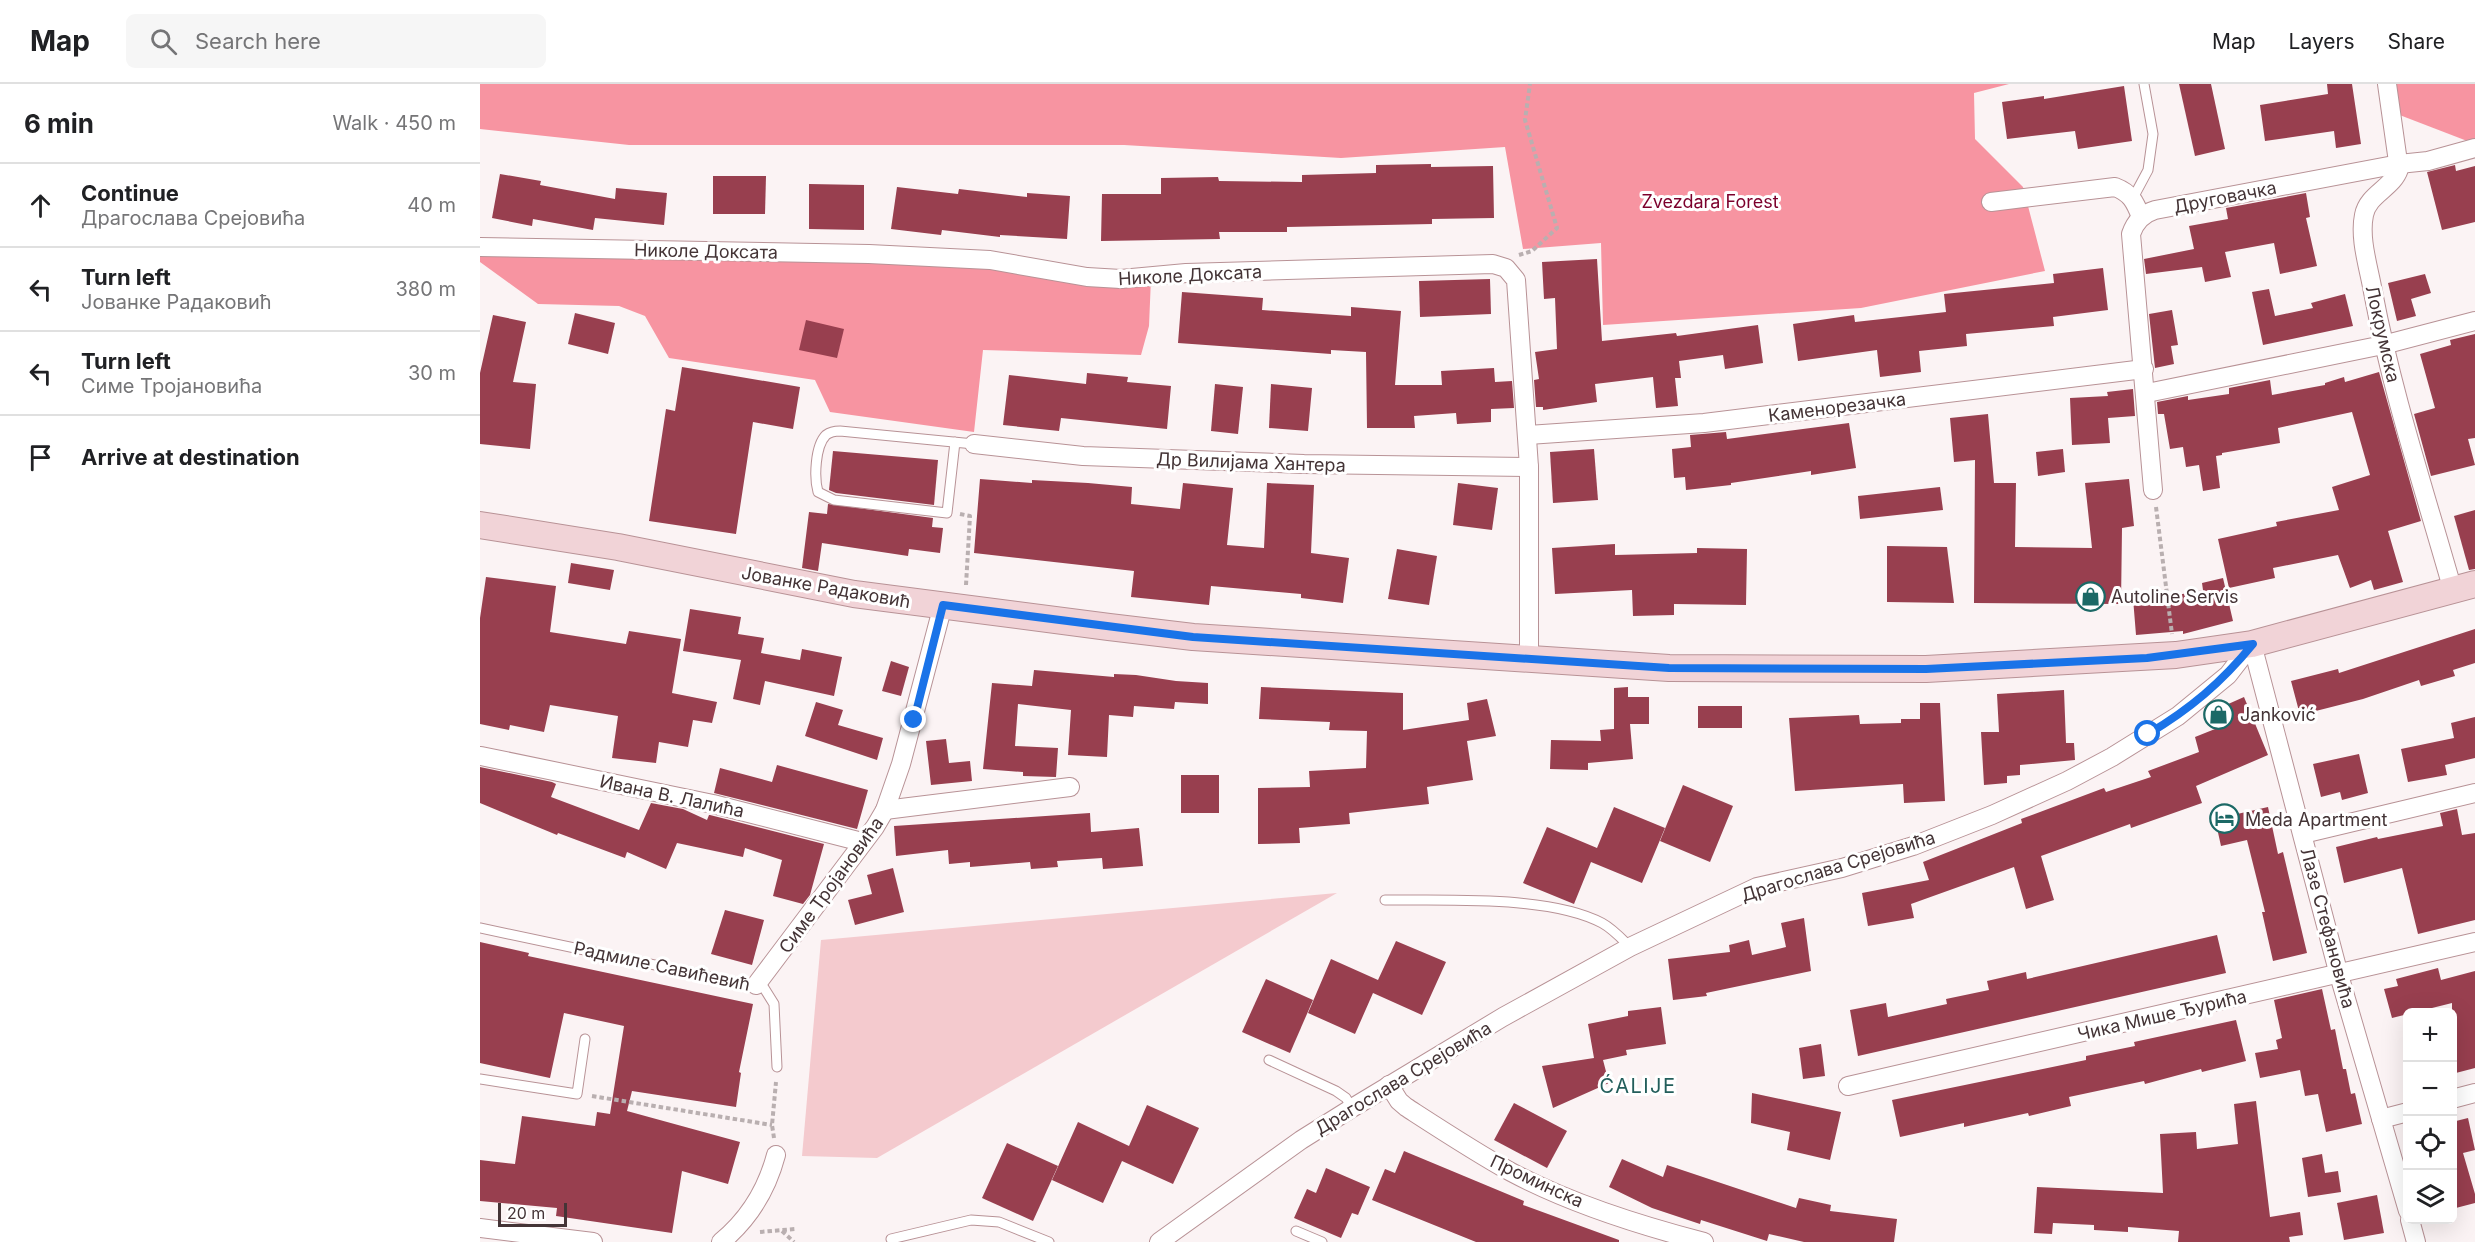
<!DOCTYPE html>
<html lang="en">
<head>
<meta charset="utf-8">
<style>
  :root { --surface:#fff; --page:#f6f6f6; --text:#202124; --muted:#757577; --line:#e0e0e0 }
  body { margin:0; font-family:Inter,sans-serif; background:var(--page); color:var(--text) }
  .controls { position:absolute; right:18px; bottom:18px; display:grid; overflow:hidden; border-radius:9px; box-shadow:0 6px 24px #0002 }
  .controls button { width:54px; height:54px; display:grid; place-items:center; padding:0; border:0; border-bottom:2px solid var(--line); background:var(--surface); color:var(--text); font:30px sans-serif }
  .scale { position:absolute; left:18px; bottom:15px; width:69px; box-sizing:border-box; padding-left:6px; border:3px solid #443436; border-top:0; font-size:16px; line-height:21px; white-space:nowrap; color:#443436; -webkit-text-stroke:4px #fff; paint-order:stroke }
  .stop { position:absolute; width:18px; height:18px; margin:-14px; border:4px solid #1a73e8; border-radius:50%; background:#fff }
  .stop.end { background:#1a73e8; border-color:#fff; box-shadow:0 2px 6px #0008 }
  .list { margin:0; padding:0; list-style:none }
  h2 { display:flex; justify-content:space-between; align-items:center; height:78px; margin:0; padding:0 24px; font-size:26px }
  h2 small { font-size:20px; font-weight:400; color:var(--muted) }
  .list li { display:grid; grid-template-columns:39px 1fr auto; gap:18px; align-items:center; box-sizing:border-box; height:84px; padding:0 24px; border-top:2px solid var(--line) }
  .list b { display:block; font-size:22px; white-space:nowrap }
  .list p { margin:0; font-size:20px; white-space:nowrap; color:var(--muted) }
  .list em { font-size:20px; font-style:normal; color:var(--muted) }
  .icon { flex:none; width:33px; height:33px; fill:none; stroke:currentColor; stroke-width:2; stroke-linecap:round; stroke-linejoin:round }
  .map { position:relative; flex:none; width:1995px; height:1158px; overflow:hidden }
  header { display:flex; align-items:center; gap:36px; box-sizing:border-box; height:84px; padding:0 30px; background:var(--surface); border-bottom:2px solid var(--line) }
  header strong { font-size:28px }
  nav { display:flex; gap:33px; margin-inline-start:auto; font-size:21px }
  .search { width:420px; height:54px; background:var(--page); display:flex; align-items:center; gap:15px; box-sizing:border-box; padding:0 21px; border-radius:9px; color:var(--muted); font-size:22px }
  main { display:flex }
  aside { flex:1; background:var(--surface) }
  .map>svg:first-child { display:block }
</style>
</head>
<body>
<header>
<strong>Map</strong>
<div class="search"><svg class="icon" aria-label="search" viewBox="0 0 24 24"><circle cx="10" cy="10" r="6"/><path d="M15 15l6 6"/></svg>Search here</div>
<nav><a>Map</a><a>Layers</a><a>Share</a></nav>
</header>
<main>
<aside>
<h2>6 min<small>Walk · 450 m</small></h2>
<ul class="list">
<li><svg class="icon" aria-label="ahead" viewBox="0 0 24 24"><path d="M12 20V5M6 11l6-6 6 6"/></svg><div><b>Continue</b><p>Драгослава Срејовића</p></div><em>40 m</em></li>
<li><svg class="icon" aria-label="left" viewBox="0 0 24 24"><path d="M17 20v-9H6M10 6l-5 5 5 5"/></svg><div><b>Turn left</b><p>Јованке Радаковић</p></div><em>380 m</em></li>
<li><svg class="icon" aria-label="left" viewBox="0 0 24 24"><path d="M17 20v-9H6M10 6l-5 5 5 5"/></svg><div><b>Turn left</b><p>Симе Тројановића</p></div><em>30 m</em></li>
<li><svg class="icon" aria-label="arrive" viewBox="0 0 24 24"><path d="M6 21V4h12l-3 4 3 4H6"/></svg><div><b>Arrive at destination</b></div></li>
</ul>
</aside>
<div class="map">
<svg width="1995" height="1158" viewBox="0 0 1995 1158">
  <rect width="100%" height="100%" fill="#fbf3f4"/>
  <!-- green -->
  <polygon fill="#f4cace" points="857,809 397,1074 322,1072 341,856"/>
  <!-- forest -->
  <g fill="#f794a1">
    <polygon points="0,0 1529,0 1494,9 1495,55 1543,103 1565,187 1381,224 1123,241 1121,159 1043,165 1025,63 861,74 644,61 149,61 0,45"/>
    <polygon points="1912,0 1995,0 1995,60 1917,30"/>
    <polygon points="0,163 389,170 671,194 669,242 661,271 503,266 494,348 350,328 335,296 189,274 165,232 139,222 58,220 0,178"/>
  </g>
  <!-- building -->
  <g fill="#983f4f">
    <polygon points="1699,0 1731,0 1745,65 1715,72"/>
    <polygon points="1847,0 1872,0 1881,60 1856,64 1854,47 1785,57 1780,21 1848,10"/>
    <polygon points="1644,2 1652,57 1598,65 1595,47 1527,55 1522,18 1564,12 1564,15"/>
    <polygon points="951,80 951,83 1013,82 1014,134 952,135 952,140 807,143 807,148 739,148 740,155 621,157 622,110 681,110 681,94 738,93 739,97 822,98 822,91 896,89 896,81"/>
    <polygon points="1975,81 1976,87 1995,82 1995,138 1962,146 1947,88"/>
    <polygon points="20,90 61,97 60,101 135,115 136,104 187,109 184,141 115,134 113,146 53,135 52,142 12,134"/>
    <polygon points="233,92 286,92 285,130 233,130"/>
    <polygon points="329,100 384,101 384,146 329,145"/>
    <polygon points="417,103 478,110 479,105 547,113 547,109 590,112 587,155 520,151 520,153 462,146 461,151 411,145"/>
    <polygon points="1826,109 1830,133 1826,134 1837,182 1800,190 1794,159 1745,168 1751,193 1725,198 1722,183 1666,190 1664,175 1714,165 1709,142 1748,135 1746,124"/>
    <polygon points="1117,175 1122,257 1196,249 1197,252 1278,241 1283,279 1245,285 1243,271 1199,277 1201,294 1195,294 1198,322 1176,324 1173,293 1115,300 1117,318 1063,326 1063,323 1056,323 1054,296 1059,295 1055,268 1077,265 1075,214 1064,215 1062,178"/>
    <polygon points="1623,184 1628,226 1573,233 1574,242 1486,250 1487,262 1439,267 1441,288 1400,293 1397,266 1318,277 1313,240 1374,231 1375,238 1466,228 1464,210 1574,199 1573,190"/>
    <polygon points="1945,190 1951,209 1931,215 1936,232 1917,237 1908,199"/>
    <polygon points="1010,195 1011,230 940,233 939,197"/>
    <polygon points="1789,205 1795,232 1833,224 1831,219 1865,210 1873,242 1783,261 1772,208"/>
    <polygon points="702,208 783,214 782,226 871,232 871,223 921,227 915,301 962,301 961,287 1014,284 1015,298 1032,297 1034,324 1011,325 1011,338 977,340 976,329 934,332 935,344 887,344 886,268 851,266 851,270 698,259"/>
    <polygon points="1692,226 1698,261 1691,262 1694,280 1675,284 1669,230"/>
    <polygon points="95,229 135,239 128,270 88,260"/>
    <polygon points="13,231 46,238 33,298 56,300 50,365 0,360 0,289"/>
    <polygon points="326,236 364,245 357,274 319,266"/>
    <polygon points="1995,250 1995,354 1988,355 1995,381 1951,392 1934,330 1955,324 1940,270 1971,261 1970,256"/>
    <polygon points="202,283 320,303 313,345 273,338 256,450 169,437 186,325 195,327"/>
    <polygon points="1899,288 1941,437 1908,447 1923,498 1894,506 1891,496 1870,504 1858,471 1793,484 1795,494 1749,504 1738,455 1797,442 1796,438 1859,426 1852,403 1890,391 1872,328 1798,344 1800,359 1742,369 1742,371 1736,372 1740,404 1723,407 1719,381 1706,383 1703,363 1690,365 1684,330 1678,330 1677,318 1708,312 1708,316 1749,310 1749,304 1790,296 1792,311 1845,301 1845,299 1864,293 1865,298"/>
    <polygon points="607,289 648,293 647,298 691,302 687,345 581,334 579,347 523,341 529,291 606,300"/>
    <polygon points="735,300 763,303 758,350 731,347"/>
    <polygon points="791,300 832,304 828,347 789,344"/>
    <polygon points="1653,305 1655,332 1628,334 1630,359 1592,361 1590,314 1628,312 1627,308"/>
    <polygon points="1508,330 1514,399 1536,399 1535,463 1612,464 1605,399 1649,395 1654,442 1642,444 1641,520 1494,519 1495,376 1474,378 1470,334"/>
    <polygon points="1369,339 1376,384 1331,391 1331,387 1251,399 1251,401 1206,406 1205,393 1194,394 1192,365 1211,363 1210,351 1246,348 1247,355"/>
    <polygon points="1114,365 1118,416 1073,419 1070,368"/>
    <polygon points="1583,365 1585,388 1558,392 1556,368"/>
    <polygon points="353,367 458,376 454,421 356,409 349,406"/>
    <polygon points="500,395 552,399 552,396 608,399 652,403 651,420 700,425 703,399 753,404 747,461 784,464 787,399 834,401 831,469 869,474 863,519 821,514 821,510 731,502 729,521 651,513 654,487 494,469"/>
    <polygon points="978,399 1018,404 1012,446 973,441"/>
    <polygon points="1460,403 1463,426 1380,435 1378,412"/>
    <polygon points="348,420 453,434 452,443 463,444 460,469 429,465 428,472 342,459 338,487 322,484 329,428 347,430"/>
    <polygon points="1995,426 1995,485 1989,486 1974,432"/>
    <polygon points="1135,460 1135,471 1217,469 1217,464 1267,465 1266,521 1194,520 1194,531 1153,532 1152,506 1075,510 1072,464"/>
    <polygon points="1407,462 1467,463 1474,519 1407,518"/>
    <polygon points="917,465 957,472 949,521 908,515"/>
    <polygon points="91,479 134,486 130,506 88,499"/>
    <polygon points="6,493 76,502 70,548 146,560 149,547 201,555 192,609 237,618 232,639 213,636 208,663 179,658 176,679 132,674 138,632 70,621 64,648 30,641 29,646 0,640 0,534"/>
    <polygon points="1743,494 1753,537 1703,550 1703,547 1656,551 1653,514 1682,511 1682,514 1723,506 1722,499"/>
    <polygon points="210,525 261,533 258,550 284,554 281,569 320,576 322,565 362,573 354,612 285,597 280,621 253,615 261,576 203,567"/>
    <polygon points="1995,545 1995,579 1973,586 1975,592 1941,602 1939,596 1883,615 1820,631 1811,597 1858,585 1859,589"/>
    <polygon points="411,577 429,583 421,612 402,607"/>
    <polygon points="554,586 634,593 634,590 656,591 696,597 728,599 728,620 695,618 694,625 654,622 653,633 629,631 627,673 588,671 591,626 538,620 535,662 578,664 576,693 543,692 543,688 503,685 512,599 552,602"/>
    <polygon points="781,603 923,609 923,646 989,636 987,619 1007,615 1016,652 987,657 993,696 947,703 949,720 869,729 870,740 819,744 820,759 778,760 778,704 830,703 829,687 886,684 887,647 849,646 850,638 779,635"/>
    <polygon points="1148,603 1148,613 1169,613 1169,640 1150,640 1153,675 1108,679 1108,686 1070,685 1071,656 1121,657 1120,646 1134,645 1134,604"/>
    <polygon points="1584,606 1586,659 1594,659 1595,676 1540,681 1540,691 1527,692 1527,699 1504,701 1501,648 1519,648 1517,610"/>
    <polygon points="1764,613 1788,671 1716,702 1722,719 1651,744 1650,740 1561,772 1574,816 1546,825 1534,783 1431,820 1434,834 1388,842 1382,809 1449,796 1443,778 1542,739 1541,735 1624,704 1626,708 1671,693 1668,687 1719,668 1715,653 1735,645 1728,629"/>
    <polygon points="336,618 363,626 358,641 403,654 397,676 325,652"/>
    <polygon points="1440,619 1460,619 1465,717 1424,719 1423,700 1315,707 1309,634 1379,631 1380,640 1421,639 1421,635 1440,635"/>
    <rect x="1218" y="622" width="44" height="22"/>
    <polygon points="1995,633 1995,674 1965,681 1967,691 1928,698 1921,665 1974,654 1971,639"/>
    <polygon points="466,655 469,679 490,677 492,697 451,701 446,657"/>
    <polygon points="1879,670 1888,709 1862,716 1860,708 1841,713 1833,680"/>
    <polygon points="297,681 388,706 377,745 234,709 240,684 292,698"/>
    <polygon points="0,683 72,698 76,700 71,713 159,746 171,719 203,725 227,736 229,731 230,731 344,760 330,811 323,820 293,812 302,776 265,764 263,773 197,759 186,785 147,768 145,774 78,749 77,751 0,719"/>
    <rect x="701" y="691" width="38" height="38"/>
    <polygon points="1203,701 1253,722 1230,778 1180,757"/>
    <polygon points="1134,723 1185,744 1162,799 1111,778 1094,820 1043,799 1067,743 1117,764"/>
    <polygon points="1788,723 1798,770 1803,768 1827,869 1793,877 1782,828 1785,828 1767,756 1741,762 1735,735"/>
    <polygon points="1977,725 1982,751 1995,749 1995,836 1938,850 1922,784 1864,799 1856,763 1897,753 1898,755 1963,742 1960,729"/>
    <polygon points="610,729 611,748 659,744 663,782 623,785 622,774 577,777 578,783 551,785 550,778 490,783 490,778 469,780 468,766 416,772 414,742"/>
    <polygon points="413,784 424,828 375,841 368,816 392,810 387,791"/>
    <polygon points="245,826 284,836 272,881 231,870"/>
    <polygon points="1324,834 1331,887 1226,909 1227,912 1193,916 1188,875 1250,868 1249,861 1269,856 1272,871 1306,863 1301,839"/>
    <polygon points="1737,851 1746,889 1378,972 1370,926 1406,919 1408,933 1467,920 1466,915 1509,906 1507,897 1546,888 1547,895"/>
    <polygon points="916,857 966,878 942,931 893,909 875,950 828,929 851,875 898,896"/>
    <polygon points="0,858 49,869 48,872 273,920 259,988 261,989 256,1023 152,1007 147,1027 260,1058 248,1100 202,1087 192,1149 76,1132 77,1124 0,1117 0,1076 35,1080 42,1032 115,1042 117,1028 130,1030 144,942 84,929 70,994 0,979"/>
    <polygon points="1958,884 1961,896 1995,887 1995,984 1972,990 1972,919 1912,934 1904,905 1918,902 1916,895"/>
    <polygon points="786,895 833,916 810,969 762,948"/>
    <polygon points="1842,905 1851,946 1855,945 1863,985 1866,985 1871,1010 1875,1009 1882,1040 1846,1048 1838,1010 1825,1012 1820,986 1780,994 1775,969 1798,965 1796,956 1802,954 1794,916"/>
    <polygon points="1181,923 1186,960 1146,966 1147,971 1123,976 1129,999 1073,1024 1062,982 1114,974 1108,940 1148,932 1148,927"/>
    <polygon points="1756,936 1766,977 1722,988 1721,985 1665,1000 1664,997 1589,1013 1591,1022 1549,1032 1548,1029 1484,1043 1484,1039 1420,1053 1412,1016 1606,976 1606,972 1655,962 1654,958"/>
    <polygon points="1341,960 1345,992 1323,995 1319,964"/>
    <polygon points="1272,1009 1361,1028 1350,1076 1307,1066 1310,1048 1271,1039"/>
    <polygon points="1776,1017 1790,1133 1820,1128 1823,1151 1809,1153 1810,1158 1698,1158 1699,1147 1648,1143 1648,1148 1614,1146 1614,1141 1573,1139 1572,1150 1554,1149 1557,1103 1683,1109 1680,1050 1716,1048 1717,1065 1758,1060 1754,1020"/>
    <polygon points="1034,1019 1087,1047 1067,1084 1014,1056"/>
    <polygon points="667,1021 719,1044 693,1100 642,1077 623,1119 572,1096 598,1038 649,1062"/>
    <polygon points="1988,1034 1995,1066 1983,1069 1995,1110 1995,1119 1972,1125 1972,1038"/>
    <polygon points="527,1059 578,1082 553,1137 502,1114"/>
    <polygon points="924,1067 1044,1117 1043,1121 1139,1156 1139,1158 996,1158 892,1116 905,1085 915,1089"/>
    <polygon points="1842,1070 1845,1089 1858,1087 1861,1108 1828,1113 1822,1074"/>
    <polygon points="1142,1075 1183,1093 1187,1081 1316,1124 1319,1114 1351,1121 1350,1127 1417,1135 1414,1158 1324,1158 1289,1150 1287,1157 1221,1136 1220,1140 1172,1124 1129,1103"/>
    <polygon points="846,1084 890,1103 878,1131 872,1129 861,1154 814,1134 827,1105 836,1109"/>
    <polygon points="1897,1111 1904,1149 1864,1156 1857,1119"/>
  </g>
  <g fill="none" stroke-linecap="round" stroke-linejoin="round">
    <defs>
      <g id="lane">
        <polyline points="1653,114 1668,86 1673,50 1664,0"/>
        <path d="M475,358L467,429L354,416L338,408C334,394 335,362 346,351C350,348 355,347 360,347L494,360"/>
        <path d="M905,816C966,817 1069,811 1122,839C1133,845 1141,854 1150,863"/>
        <polyline points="0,844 284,904 294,920 297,983"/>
        <polyline points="789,976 856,1007 866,1014 872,1024"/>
        <polyline points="0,995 97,1010 105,955"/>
        <polyline points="816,1147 842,1158"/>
        <polyline points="411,1155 491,1136 519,1138 569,1158"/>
      </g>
      <g id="street">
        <path d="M1907,0L1919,85C1913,104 1888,110 1884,131C1879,155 1889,184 1893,208C1912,309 1945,408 1973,507"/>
        <path d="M1511,118L1635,103C1651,109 1655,118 1661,133"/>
        <polyline points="0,163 389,170 510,176 607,193 641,195 706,189 1013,180 1026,184 1036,196 1049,383 1049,575"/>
        <polyline points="1667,309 1903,261 1995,237"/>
        <polyline points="1048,351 1224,339 1664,285"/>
        <polyline points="494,360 603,372 824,380 1049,383"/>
        <path d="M1673,406L1651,150C1655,138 1662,130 1675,126L1919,80L1948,77L1995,64"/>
        <polyline points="1772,560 1859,891 1928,1127"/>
        <polyline points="1,672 233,720 382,758"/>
        <polyline points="405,726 590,703"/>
        <polyline points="1823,750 1995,709"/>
        <polyline points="276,901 395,743 405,726 421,680 463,521"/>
        <path d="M909,1001L919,1017L926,1023C960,1045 995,1068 1031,1088C1091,1120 1158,1141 1224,1158"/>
        <polyline points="1368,1002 1995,858"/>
        <polyline points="1972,1015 1995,1009"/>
        <polyline points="1901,1035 1928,1028"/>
        <polyline points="1930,1136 1936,1158"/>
        <polyline points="0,1144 113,1158"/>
        <path d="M241,1158C269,1135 287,1105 296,1071"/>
        <polyline points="679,1158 821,1056 872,1024 1023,933 1150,863 1277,803 1362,784 1433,762 1512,731 1587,697 1632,673 1698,632 1748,591 1772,560"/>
      </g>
      <polyline id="secondary" points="0,441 138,463 374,510 629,543 713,553 1189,584 1446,585 1696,571 1772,560 1995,500"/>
    </defs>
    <!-- lane casing -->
    <use href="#lane" stroke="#b89296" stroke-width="11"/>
    <!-- street casing -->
    <use href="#street" stroke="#b89296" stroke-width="20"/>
    <!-- secondary casing -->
    <use href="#secondary" stroke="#b89296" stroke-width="28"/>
    <!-- path -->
    <g stroke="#b9afb0" stroke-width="4" stroke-dasharray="4.5 3" stroke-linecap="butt">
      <polyline points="1039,171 1052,167 1077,144 1045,36 1050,0"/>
      <polyline points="1676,423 1692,550"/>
      <polyline points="480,430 490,432 486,501"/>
      <polyline points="112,1012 292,1041"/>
      <polyline points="294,1054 292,1041 296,998"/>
      <polyline points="302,1147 314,1158"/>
      <polyline points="280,1148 315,1145"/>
    </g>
    <!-- lane -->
    <use href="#lane" stroke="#fff" stroke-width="9"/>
    <!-- street -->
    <use href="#street" stroke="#fff" stroke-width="18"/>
    <!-- secondary -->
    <use href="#secondary" stroke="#f1d3d7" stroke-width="26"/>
  </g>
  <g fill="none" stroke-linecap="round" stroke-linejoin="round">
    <!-- route -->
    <path stroke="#1a73e8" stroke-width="8" d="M434,636L463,521L713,553L1189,584L1446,585L1667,574L1773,560C1741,599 1710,625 1668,650"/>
  </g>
  <!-- icons -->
  <defs>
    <symbol id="shop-ring" viewBox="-11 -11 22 22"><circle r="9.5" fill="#fff" stroke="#1c6966" stroke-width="1.5"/><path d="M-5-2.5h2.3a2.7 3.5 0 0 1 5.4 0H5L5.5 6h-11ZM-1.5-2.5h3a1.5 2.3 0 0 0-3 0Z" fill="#1c6966"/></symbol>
    <symbol id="hotel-ring" viewBox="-11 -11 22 22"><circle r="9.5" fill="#fff" stroke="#1c6966" stroke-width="1.5"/><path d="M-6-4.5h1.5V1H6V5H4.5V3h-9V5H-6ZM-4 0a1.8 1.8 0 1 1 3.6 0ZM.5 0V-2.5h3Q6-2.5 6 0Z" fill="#1c6966"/></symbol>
  </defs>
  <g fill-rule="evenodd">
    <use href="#shop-ring" x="1594" y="496" width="33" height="33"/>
    <use href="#shop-ring" x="1722" y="614" width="33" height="33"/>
    <use href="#hotel-ring" x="1728" y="718" width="33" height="33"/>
  </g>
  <g text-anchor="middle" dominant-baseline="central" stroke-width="6" stroke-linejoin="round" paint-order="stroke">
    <!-- street labels -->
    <g font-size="18" fill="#443436" stroke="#fff">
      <text transform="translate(1745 113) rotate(-11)">Друговачка</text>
      <text transform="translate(226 167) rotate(1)">Николе Доксата</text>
      <text transform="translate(710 191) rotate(-3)">Николе Доксата</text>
      <text transform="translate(1903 250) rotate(77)">Локрумска</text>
      <text transform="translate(1357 323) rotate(-7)">Каменорезачка</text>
      <text transform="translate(771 378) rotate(2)">Др Вилијама Хантера</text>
      <text transform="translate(346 503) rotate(10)">Јованке Радаковић</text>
      <text transform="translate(192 712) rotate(12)">Ивана В. Лалића</text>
      <text transform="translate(1358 782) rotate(-17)">Драгослава Срејовића</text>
      <text transform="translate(351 801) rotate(-54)">Симе Тројановића</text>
      <text transform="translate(1848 844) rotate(75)">Лазе Стефановића</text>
      <text transform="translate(182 882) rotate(12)">Радмиле Савићевић</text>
      <text transform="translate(1682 931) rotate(-13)">Чика Мише Ђурића</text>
      <text transform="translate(923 994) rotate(-31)">Драгослава Срејовића</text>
      <text transform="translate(1057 1097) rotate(25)">Проминска</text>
    </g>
    <!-- park labels -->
    <g font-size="18" fill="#7c002c" stroke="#fff">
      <text x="1230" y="117">Zvezdara Forest</text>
    </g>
    <!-- poi labels -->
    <g font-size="18" fill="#443436" stroke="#fff" text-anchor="start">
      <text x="1631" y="512">Autoline Servis</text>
      <text x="1760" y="630">Janković</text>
      <text x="1765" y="735">Meda Apartment</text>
    </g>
    <!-- neighbourhood labels -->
    <g font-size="20" letter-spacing="1.5" fill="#235e5b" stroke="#fff">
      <text x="1158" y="1002">ĆALIJE</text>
    </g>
  </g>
</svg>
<div class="controls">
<button>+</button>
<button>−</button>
<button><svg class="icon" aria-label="locate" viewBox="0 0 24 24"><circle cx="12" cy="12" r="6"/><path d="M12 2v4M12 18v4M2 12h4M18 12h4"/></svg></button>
<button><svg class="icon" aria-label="layers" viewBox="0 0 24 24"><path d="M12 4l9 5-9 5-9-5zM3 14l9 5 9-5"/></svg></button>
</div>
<div class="scale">20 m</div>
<div class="stop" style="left:1668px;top:650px"></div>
<div class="stop end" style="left:434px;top:636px"></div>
</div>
</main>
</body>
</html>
